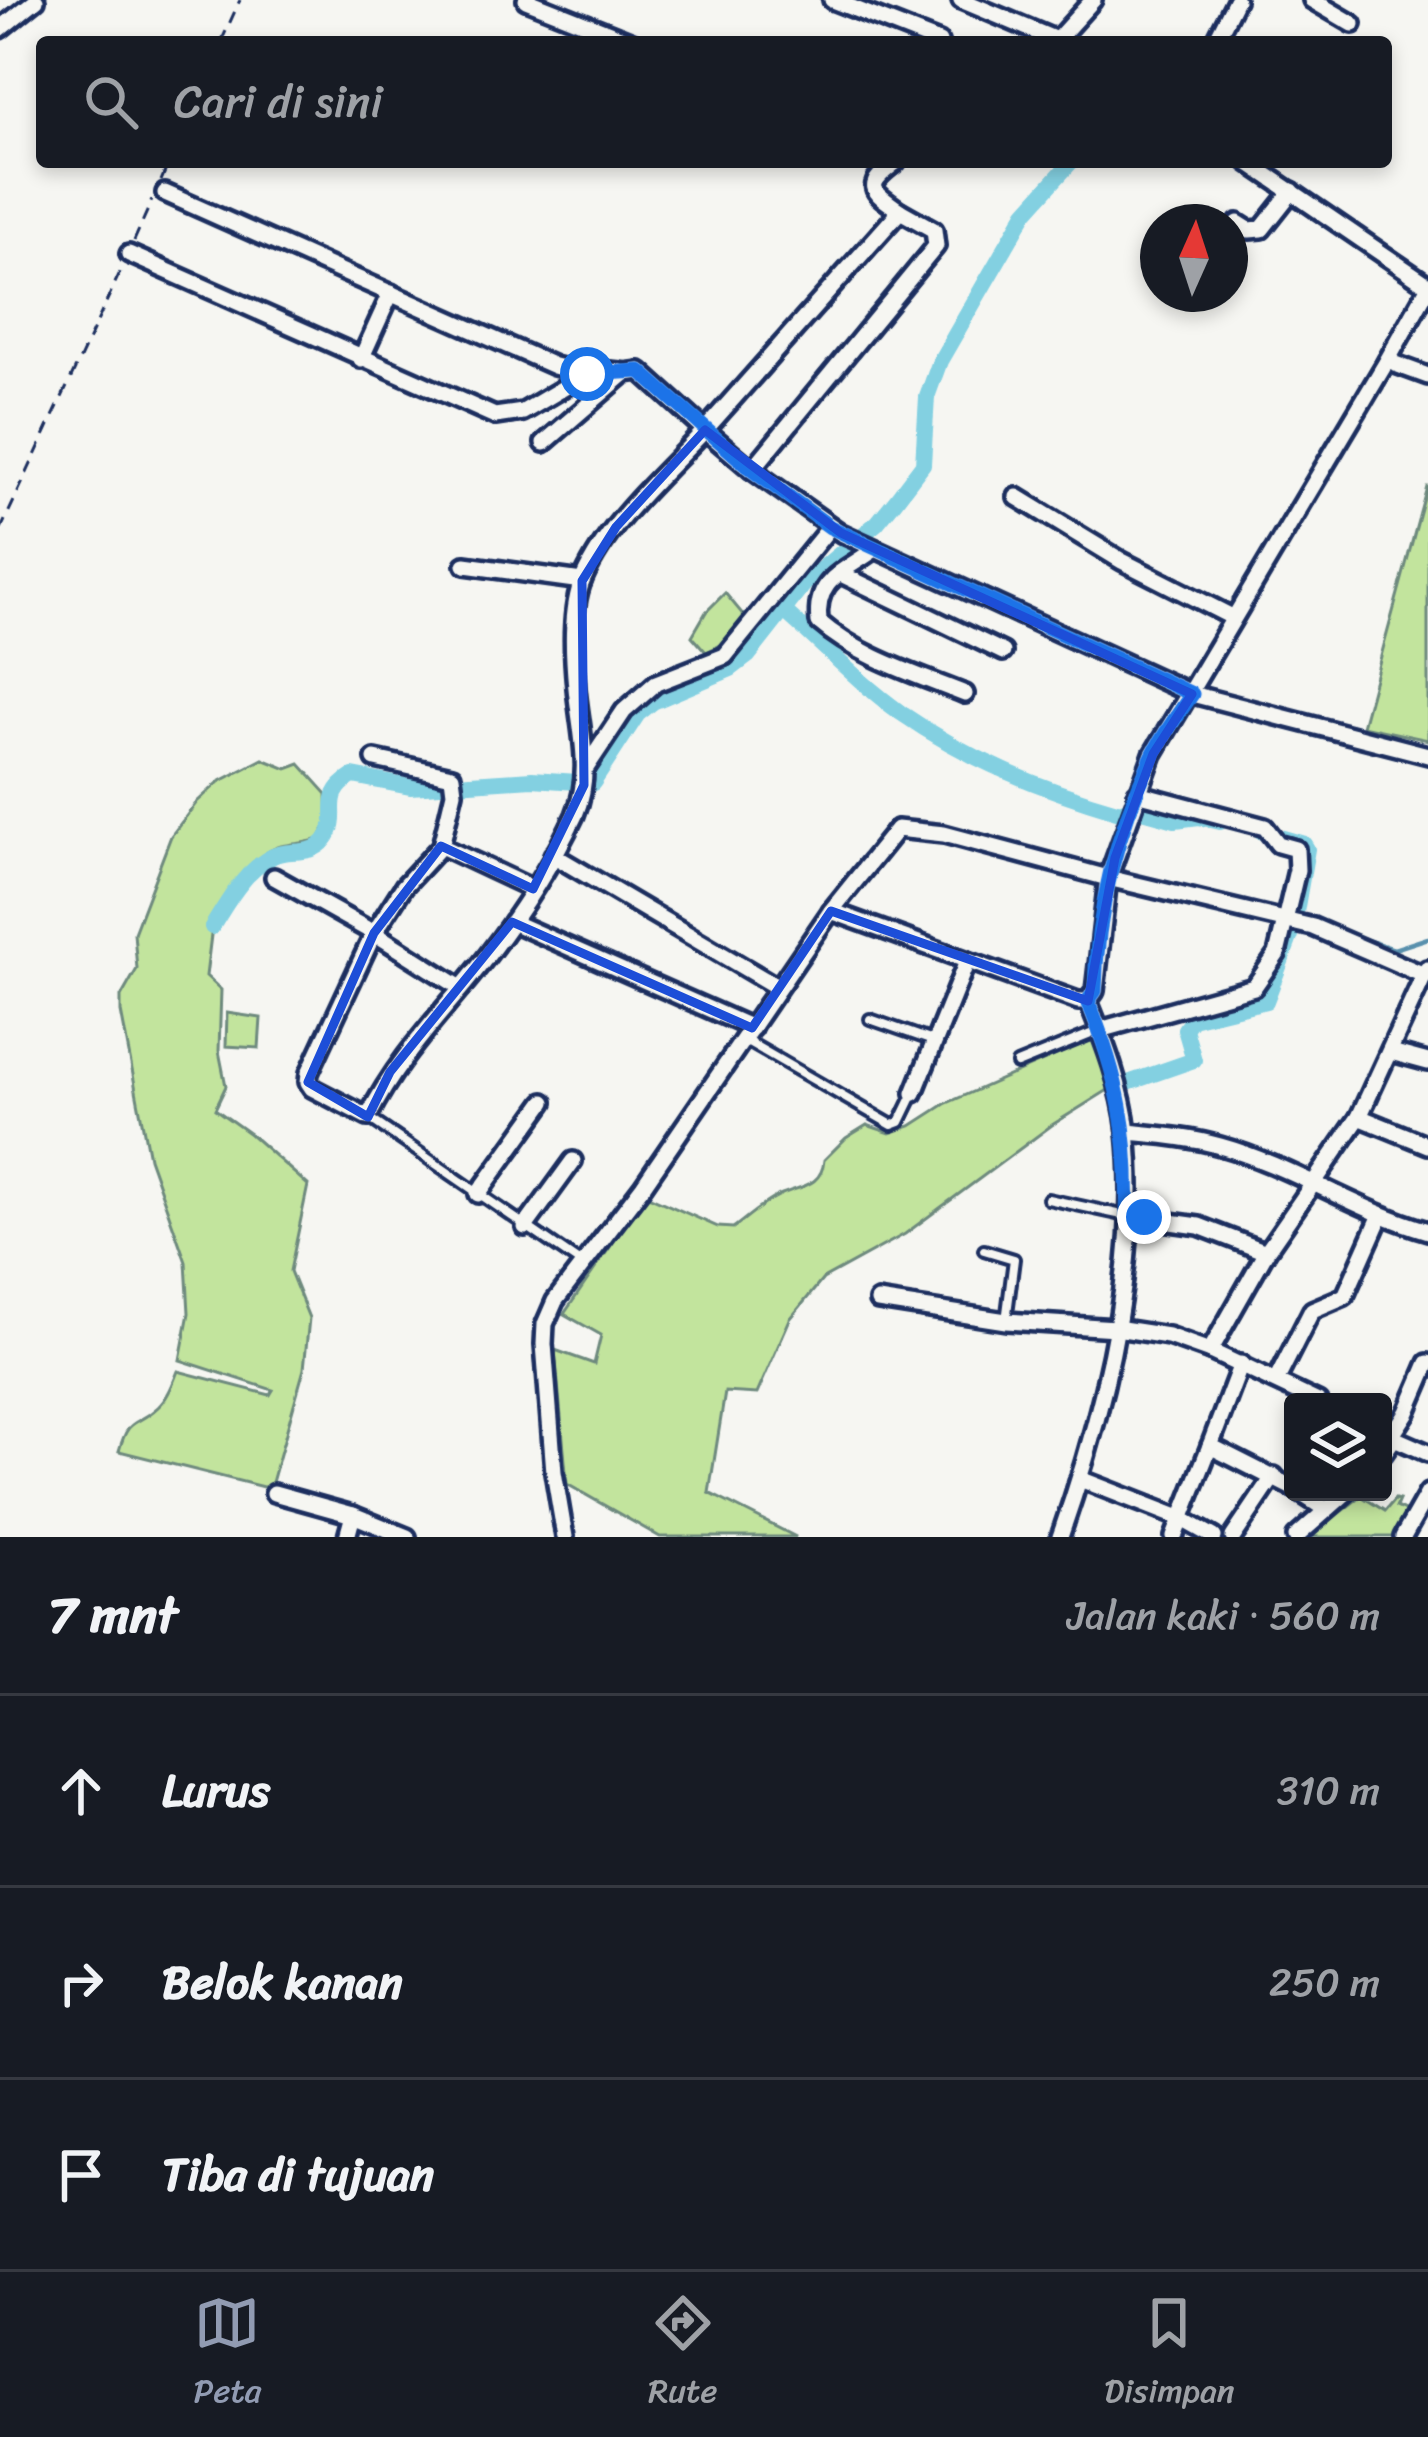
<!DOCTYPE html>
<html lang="id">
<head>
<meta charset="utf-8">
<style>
  :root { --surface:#171b24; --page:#20242c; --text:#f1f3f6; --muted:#9ea1a6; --line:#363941; --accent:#919bb2 }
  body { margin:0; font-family:Sriracha,sans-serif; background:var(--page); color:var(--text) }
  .controls { position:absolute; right:36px; bottom:36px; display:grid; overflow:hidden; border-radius:12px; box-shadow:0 6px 18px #0003 }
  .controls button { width:108px; height:108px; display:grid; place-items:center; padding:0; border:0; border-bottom:3px solid var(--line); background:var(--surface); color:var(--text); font:60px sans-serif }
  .compass { position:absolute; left:1140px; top:204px; width:108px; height:108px; border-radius:50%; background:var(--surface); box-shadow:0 6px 18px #0003; rotate:3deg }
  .stop { position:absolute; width:36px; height:36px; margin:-27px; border:9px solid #1a73e8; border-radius:50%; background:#fff }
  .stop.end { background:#1a73e8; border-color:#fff; box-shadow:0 3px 12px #0008 }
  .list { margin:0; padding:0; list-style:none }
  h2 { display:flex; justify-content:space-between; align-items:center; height:156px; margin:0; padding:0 48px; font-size:51px }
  h2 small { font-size:39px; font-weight:400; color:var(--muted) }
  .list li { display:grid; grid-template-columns:78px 1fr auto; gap:36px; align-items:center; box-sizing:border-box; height:192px; padding:0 48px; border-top:3px solid var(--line) }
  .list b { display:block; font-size:45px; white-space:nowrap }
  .list em { font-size:39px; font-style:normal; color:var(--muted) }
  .icon { flex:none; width:66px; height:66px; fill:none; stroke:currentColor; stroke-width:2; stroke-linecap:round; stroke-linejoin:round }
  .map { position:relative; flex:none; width:1428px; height:1537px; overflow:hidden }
  .search { position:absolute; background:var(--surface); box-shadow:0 6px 18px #0003; left:36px; right:36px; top:36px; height:132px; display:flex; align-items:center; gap:30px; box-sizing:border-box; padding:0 42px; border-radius:12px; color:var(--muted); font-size:45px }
  .sheet { height:732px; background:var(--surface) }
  nav { display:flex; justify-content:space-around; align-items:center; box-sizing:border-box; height:168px; border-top:3px solid var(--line); background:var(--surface); font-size:33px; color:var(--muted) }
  nav a { display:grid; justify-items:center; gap:6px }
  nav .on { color:var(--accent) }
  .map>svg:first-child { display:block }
</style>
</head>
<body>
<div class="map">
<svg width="1428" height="1537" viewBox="0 0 1428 1537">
  <rect width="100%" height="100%" fill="#f6f6f2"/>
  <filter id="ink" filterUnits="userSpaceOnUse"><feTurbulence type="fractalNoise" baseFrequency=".00833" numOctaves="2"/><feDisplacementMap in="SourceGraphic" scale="24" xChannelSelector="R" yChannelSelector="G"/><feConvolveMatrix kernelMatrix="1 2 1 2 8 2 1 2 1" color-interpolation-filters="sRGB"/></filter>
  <g filter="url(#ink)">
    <!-- green -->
    <g fill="#c2e49d" stroke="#6e8a7e" stroke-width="3">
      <polygon points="1427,487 1428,487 1428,740 1362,726"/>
      <polygon points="725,593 745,617 729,641 706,652 692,636 706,612"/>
      <path d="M263,759L287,769L300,764L327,794L328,822L319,839C306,844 294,843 281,846C248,856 225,897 209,925L212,927L206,976L221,990L219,1051L226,1086L215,1109L250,1134L308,1185L290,1271L309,1318L304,1369L271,1486L263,1487L119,1451C129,1415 136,1428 158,1407C168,1398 173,1383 178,1371L270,1395L273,1390L180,1360L189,1313L186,1262L149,1158L121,1012V997L137,969L134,933L171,836L197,802L219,782Z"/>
      <polygon points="227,1013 261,1018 259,1048 226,1046"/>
      <path d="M1093,1039L1113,1087L1052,1125L905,1234L823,1279L790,1319L757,1394L725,1392L709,1493L796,1537H660L567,1484L555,1350L594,1364L601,1335L564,1314L643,1199L648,1196L718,1227L733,1228C748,1217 765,1201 782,1194C801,1186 822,1186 824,1160L846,1138L867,1125L890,1133L911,1126L945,1104Z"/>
      <polygon points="1361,1496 1385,1511 1395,1499 1399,1500 1396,1507 1411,1514 1399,1537 1309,1537"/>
    </g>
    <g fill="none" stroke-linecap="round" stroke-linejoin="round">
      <!-- stream -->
      <g stroke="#5990ad" stroke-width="4.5">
        <polyline points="1348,934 1394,949 1428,938"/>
        <polyline points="1332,1515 1359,1492"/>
      </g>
      <!-- canal -->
      <g stroke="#83d0e1" stroke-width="16">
        <path d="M782,609C821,643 859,683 901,713C969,760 1041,789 1120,812L1127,809"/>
        <polyline points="1143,811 1175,820 1199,817 1220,822"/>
        <polyline points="1262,832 1304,844 1307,849 1295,918"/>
        <path d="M212,927C228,901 245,870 273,856C290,848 312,857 325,840C345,815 317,798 353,776L410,787L532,779L593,783L638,714L653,702L731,669L748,656L806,582L877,523L895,501L923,464L927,397L940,361L1026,212L1071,162"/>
        <polyline points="1125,1084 1194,1060 1185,1029 1192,1019 1266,1001 1293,930"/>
      </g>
      <defs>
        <g id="service">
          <polyline points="870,1019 933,1041"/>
          <polyline points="745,1040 892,1125 900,1122 913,1095"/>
          <polyline points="1017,1064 1098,1031"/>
          <polyline points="369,1118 583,1265"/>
          <polyline points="1048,1199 1127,1216"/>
          <polyline points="984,1250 1014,1259 1006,1321"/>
        </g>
        <g id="minor">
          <polyline points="526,0 632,42"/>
          <polyline points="832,0 939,42"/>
          <polyline points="961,0 1061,42"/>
          <polyline points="1312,0 1353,24"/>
          <polyline points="0,29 36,0"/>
          <polyline points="1055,42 1093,0"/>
          <polyline points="1215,42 1236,0"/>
          <path d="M896,162C864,186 870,190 900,211L705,430L752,470L841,533L1192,694L1428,755"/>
          <polyline points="1248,162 1428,285"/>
          <path d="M165,193L554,366C584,375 598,367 625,373"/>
          <polyline points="1238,223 1249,230 1262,229 1292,191"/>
          <polyline points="129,254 495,416 523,412 587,374"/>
          <polyline points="1428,288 1387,361 1428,376"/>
          <polyline points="361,359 391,293"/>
          <polyline points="752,470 936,246 934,230 900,211"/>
          <polyline points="1017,497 1122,561 1232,617"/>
          <path d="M875,549C844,572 814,579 819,622C859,657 915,674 965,694"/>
          <polyline points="465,565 582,581"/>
          <polyline points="841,574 1003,652"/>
          <path d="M375,759L452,776L454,792L441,846L404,886L374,933L309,1073L308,1082L312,1088L368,1117C400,1053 445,1011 488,955C521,912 552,864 575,815C593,773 580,731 576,688C573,656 570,609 583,579C608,522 663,475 705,430L640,371L625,373L544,443"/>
          <polyline points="586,768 624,711 656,683 725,656 830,527"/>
          <polyline points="441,846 533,889"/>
          <polyline points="553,855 777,987"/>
          <polyline points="274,877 374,933 461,988"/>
          <polyline points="831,911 1078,1001 1088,1001"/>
          <polyline points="512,922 752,1028"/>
          <polyline points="1100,1030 1254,987 1277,954 1297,870 1296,849 1278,844 1265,827 1137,793"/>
          <polyline points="1391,1052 1428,1062"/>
          <polyline points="914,1093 966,964"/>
          <polyline points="1359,1117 1428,1145"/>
          <path d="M1127,1132C1158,1135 1190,1137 1220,1146C1292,1166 1355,1210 1428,1231"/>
          <polyline points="478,1194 544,1102"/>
          <polyline points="1127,1216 1199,1226 1266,1252"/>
          <polyline points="525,1227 573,1161"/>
          <polyline points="878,1301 1006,1321 1116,1328 1168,1336 1210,1351 1318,1402"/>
          <polyline points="1210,1351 1266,1252 1359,1117 1427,969"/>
          <polyline points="1241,1364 1210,1446 1293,1488"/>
          <polyline points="1276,1381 1312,1310 1345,1296 1380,1217"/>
          <polyline points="1387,1435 1428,1453"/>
          <polyline points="1391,1437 1407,1412 1428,1363"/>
          <polyline points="1383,1454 1394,1438"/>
          <polyline points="1080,1479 1180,1518 1214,1537"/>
          <polyline points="1299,1492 1325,1509"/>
          <polyline points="274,1493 353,1515 407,1537"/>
          <polyline points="347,1537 353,1515"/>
          <polyline points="565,1537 554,1472 544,1344 545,1324 555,1301 643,1186 831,911 897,829 944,834 1108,878 1313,927 1424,975"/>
          <path d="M1060,1537C1103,1414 1141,1263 1127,1132C1122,1087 1105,1043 1088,1001L1095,991L1108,878L1153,754L1387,361"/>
          <polyline points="1174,1537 1210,1446"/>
          <polyline points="1233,1537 1274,1476"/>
          <polyline points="1296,1537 1347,1492"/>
          <polyline points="1403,1537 1428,1493"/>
        </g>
      </defs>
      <!-- service casing -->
      <use href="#service" stroke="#1b2f5e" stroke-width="16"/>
      <!-- minor casing -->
      <use href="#minor" stroke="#1b2f5e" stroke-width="24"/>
      <!-- path -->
      <g stroke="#1b2f5e" stroke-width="3" stroke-dasharray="12 9" stroke-linecap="butt">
        <polyline points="221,42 240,0"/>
        <polyline points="161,181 169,162"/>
        <polyline points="134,241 152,200"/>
        <polyline points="0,531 123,266"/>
      </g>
      <!-- service -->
      <use href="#service" stroke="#f6f6f2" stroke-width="8"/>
      <!-- minor -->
      <use href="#minor" stroke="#f6f6f2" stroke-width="15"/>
    </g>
  </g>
  <g fill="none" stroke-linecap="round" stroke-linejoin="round" filter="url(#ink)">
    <!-- route -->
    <path stroke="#1a73e8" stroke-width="15" d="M587,374L640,371L752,470L830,527L1192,694C1178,715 1162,735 1152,757C1117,830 1096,911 1095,991L1088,1001C1118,1076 1130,1134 1127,1216L1144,1217"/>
  </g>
  <!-- marked area -->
  <path fill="none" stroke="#1d4ed8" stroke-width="9" stroke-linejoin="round" d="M705,430L841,533L1192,694L1153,754L1115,858L1088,1001L831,911L752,1028L512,922L390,1072L368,1117L308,1082L374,933L441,846L533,889L584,785L582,581L616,527Z"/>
</svg>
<div class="controls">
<button><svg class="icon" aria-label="layers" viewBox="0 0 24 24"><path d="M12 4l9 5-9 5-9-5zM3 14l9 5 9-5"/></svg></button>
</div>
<svg class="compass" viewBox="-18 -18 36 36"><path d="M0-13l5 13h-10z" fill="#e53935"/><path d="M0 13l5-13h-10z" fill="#9ea1a6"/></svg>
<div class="stop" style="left:587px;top:374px"></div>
<div class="stop end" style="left:1144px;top:1217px"></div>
<div class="search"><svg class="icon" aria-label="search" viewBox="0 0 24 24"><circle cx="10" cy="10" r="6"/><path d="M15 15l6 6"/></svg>Cari di sini</div>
</div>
<section class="sheet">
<h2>7 mnt<small>Jalan kaki · 560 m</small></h2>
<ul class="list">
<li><svg class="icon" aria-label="ahead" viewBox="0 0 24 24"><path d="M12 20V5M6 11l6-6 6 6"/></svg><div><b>Lurus</b></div><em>310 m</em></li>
<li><svg class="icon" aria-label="right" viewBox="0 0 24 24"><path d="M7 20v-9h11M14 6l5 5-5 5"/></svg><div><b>Belok kanan</b></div><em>250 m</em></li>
<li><svg class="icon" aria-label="arrive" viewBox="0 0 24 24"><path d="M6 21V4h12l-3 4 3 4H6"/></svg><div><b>Tiba di tujuan</b></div></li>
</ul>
</section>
<nav>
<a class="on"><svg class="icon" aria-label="map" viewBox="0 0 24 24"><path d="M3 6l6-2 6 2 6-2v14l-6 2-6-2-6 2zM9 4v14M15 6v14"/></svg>Peta</a>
<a><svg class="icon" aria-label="directions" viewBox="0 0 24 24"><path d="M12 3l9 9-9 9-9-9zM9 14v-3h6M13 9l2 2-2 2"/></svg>Rute</a>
<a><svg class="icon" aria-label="saved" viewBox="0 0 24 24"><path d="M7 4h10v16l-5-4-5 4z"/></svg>Disimpan</a>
</nav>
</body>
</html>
